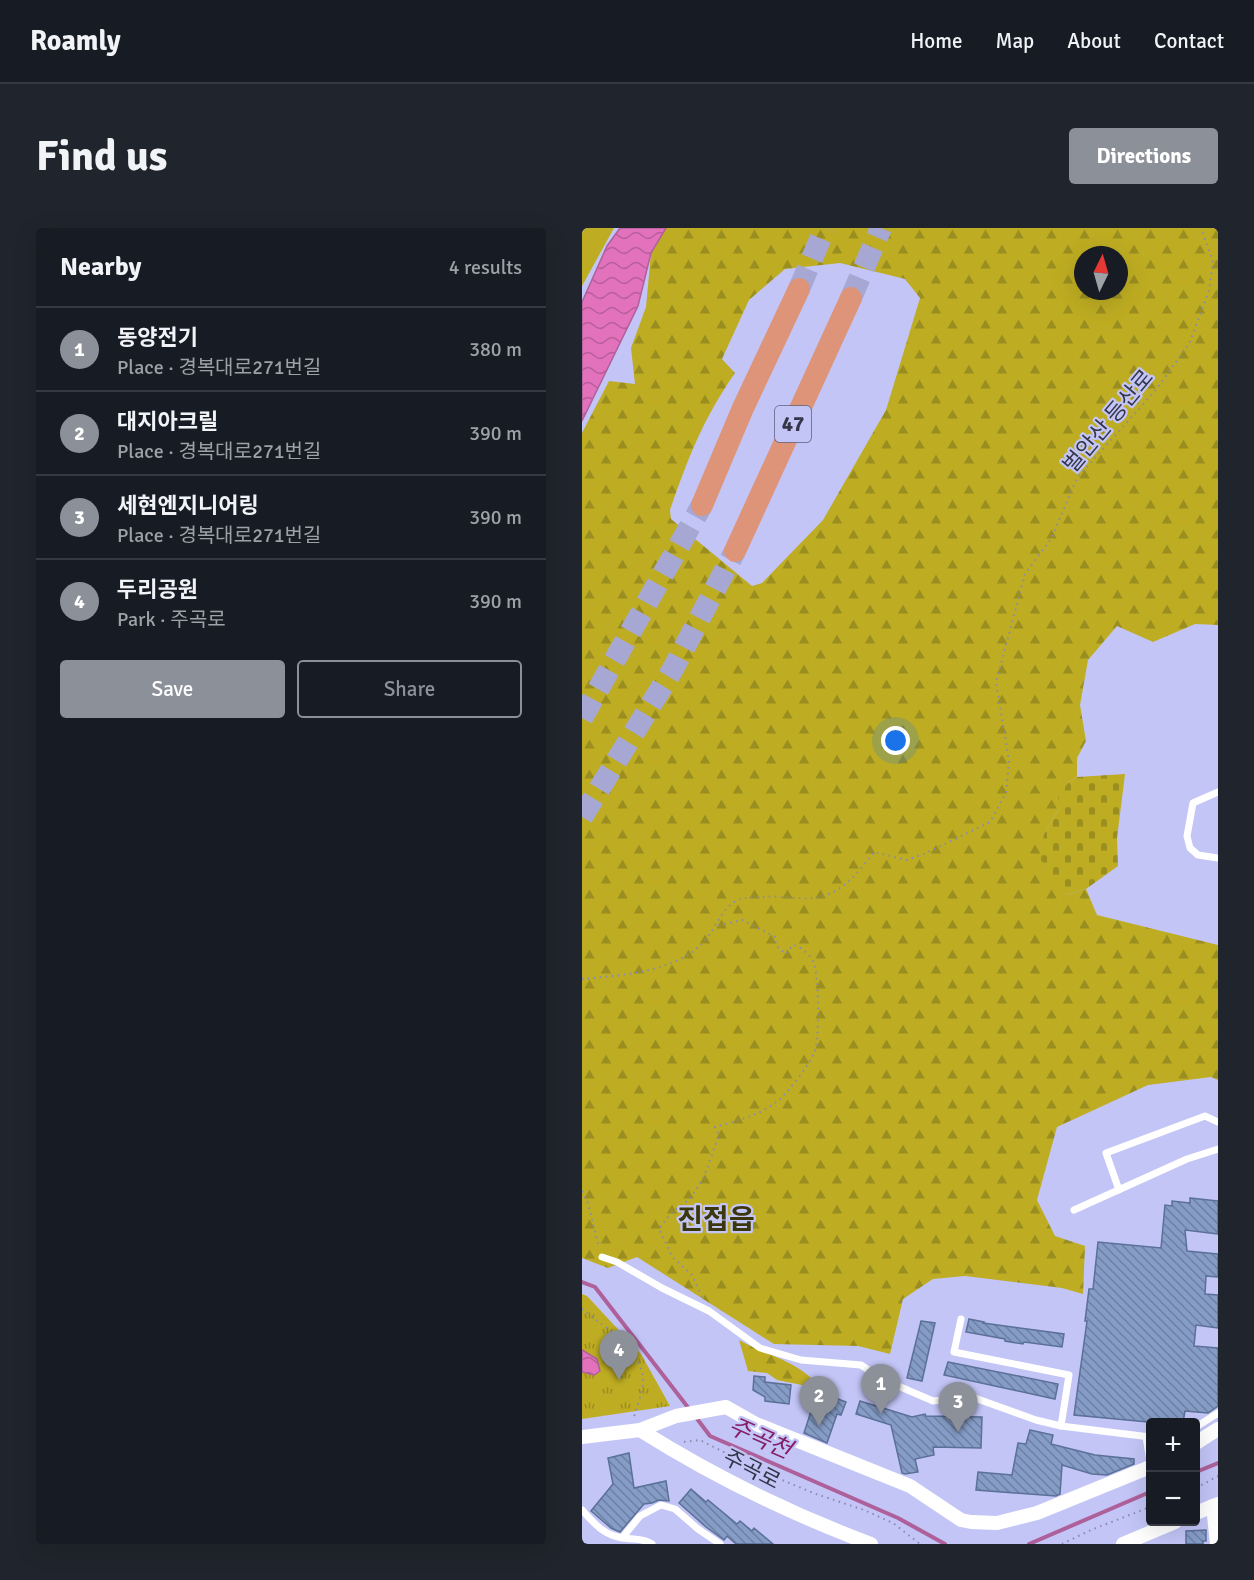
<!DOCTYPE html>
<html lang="en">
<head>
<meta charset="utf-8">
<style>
  :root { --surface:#171b24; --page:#20242c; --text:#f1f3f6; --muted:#9ea1a6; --line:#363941; --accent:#8c9099 }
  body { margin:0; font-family:Signika,"Noto Sans KR",sans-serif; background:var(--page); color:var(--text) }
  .controls { position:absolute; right:18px; bottom:18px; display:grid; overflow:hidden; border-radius:6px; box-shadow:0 6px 24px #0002 }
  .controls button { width:54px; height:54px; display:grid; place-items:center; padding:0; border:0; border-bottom:2px solid var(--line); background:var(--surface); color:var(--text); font:30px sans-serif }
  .compass { position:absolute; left:492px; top:18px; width:54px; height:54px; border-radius:50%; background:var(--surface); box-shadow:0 6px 24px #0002; rotate:5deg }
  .you { position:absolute; left:314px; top:513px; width:21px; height:21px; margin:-15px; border:4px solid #fff; border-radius:50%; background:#1a73e8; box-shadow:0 0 0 9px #1a73e833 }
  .badge { display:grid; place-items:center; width:39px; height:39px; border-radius:50%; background:var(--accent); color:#fff; font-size:20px; font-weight:700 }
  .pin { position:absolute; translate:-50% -50px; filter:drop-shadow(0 2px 3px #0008) }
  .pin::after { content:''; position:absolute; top:32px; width:21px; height:18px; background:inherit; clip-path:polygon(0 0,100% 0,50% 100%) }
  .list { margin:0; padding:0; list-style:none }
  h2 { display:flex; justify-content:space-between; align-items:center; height:78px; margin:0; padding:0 24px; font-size:26px }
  h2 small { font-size:20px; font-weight:400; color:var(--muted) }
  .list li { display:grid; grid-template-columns:39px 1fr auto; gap:18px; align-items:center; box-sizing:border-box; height:84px; padding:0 24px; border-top:2px solid var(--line) }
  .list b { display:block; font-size:22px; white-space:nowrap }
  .list p { margin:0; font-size:20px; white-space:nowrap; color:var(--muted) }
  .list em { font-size:20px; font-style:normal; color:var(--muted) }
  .actions { display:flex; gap:12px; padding:18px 24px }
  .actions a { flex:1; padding:14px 0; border:2px solid var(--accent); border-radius:6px; text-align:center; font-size:21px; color:var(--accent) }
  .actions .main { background:var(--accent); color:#fff }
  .map { position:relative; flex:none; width:636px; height:1316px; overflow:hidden; border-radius:6px }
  header { display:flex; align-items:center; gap:36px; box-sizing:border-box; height:84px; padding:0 30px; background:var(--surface); border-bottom:2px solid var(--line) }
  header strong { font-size:28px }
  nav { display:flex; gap:33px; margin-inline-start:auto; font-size:21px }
  .intro { display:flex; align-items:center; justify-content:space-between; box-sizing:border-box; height:144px; padding:0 36px }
  h1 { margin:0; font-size:42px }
  .button { padding:15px 27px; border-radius:6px; background:var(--accent); color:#fff; font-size:21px; font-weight:700 }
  main { display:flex; gap:36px; padding:0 36px }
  aside { flex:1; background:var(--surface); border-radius:6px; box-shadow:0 6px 24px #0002 }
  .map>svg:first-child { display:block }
</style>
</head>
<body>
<header>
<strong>Roamly</strong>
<nav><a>Home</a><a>Map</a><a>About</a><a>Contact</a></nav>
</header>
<div class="intro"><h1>Find us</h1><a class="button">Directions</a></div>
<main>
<aside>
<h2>Nearby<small>4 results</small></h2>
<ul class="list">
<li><span class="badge">1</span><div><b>동양전기</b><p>Place · 경복대로271번길</p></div><em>380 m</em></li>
<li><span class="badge">2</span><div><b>대지아크릴</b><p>Place · 경복대로271번길</p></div><em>390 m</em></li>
<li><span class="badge">3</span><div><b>세현엔지니어링</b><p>Place · 경복대로271번길</p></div><em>390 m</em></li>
<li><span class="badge">4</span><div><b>두리공원</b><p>Park · 주곡로</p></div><em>390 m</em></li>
</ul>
<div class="actions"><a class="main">Save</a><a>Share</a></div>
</aside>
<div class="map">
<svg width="636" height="1316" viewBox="0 0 636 1316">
  <defs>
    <pattern id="forest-firs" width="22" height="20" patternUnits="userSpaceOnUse" patternTransform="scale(1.5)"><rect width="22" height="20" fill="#bead22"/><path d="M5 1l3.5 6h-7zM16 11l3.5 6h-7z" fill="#9b8e20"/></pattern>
    <pattern id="cemetery-stones" width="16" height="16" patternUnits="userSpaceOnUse" patternTransform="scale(1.5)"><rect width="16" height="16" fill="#bead22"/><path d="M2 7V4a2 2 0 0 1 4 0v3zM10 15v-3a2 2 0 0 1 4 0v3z" fill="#9b8e20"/></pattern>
    <pattern id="park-tufts" width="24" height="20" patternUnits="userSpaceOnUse" patternTransform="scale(1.5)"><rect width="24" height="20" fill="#bead22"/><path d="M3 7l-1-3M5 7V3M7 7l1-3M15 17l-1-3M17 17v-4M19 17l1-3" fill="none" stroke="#9b8e20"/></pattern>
    <pattern id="water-waves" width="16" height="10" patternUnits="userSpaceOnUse" patternTransform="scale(1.5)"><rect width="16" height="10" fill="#e272bc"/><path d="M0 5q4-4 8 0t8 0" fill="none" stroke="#b85e9b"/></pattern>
    <pattern id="building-back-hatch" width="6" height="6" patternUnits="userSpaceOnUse" patternTransform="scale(1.5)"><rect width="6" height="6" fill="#859cc6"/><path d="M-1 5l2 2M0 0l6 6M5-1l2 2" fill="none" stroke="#6e80a3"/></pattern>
  </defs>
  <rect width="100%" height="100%" fill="#c2c5f6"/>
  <!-- grass -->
  <polygon fill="#bead22" points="0,0 32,0 0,58"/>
  <!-- forest -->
  <g fill="url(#forest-firs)" fill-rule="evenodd">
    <path d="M84,0H636V397L613,396L571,414L535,398L506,432L498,477L504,513L495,530V549L487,554L478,579L462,606L485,667L504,661L515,687L636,717V852L629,849L566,857L475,899L455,972L473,1008L503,1018L501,1066L480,1060L383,1048L351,1051L321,1071L308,1126L276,1118L192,1116L55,1029L26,1040L0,1030V205L27,153L53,156L49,120L64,79L69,25ZM501,27H537V63H501ZM258,35L323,51L338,70L304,182L241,292L180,355L170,358L89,291L88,282C106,230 121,191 153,145L140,131L167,72L203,41Z"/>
    <path d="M157,1112C189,1130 214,1131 240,1161L195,1152L185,1145L166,1143Z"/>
  </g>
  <!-- cemetery -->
  <polygon fill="url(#cemetery-stones)" points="543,546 535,610 536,638 504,661 485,667 458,631 462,606 478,579 476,568 487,554 495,549"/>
  <!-- park -->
  <polygon fill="url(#park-tufts)" points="0,1066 5,1068 59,1126 88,1178 0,1191"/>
  <!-- water -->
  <g fill="url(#water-waves)" stroke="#ae609a" stroke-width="1.5">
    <polygon points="38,0 84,0 69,25 56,78 0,193 0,74 25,18"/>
    <polygon points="0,1122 15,1131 18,1143 12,1147 0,1144"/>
  </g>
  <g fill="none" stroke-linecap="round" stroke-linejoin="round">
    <!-- stream -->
    <g stroke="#ae609a" stroke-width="4">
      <polyline points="0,1054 13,1059 108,1182"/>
      <polyline points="113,1188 128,1208 316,1290 363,1316"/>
      <polyline points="614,1244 636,1235"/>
      <polyline points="447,1316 568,1264"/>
    </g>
  </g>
  <!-- building -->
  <g fill="url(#building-back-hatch)" stroke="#5a7097" stroke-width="1.5">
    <polygon points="608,970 636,973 636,1006 603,1002 605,1023 636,1026 636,1049 624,1048 623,1066 636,1067 636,1100 614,1097 612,1118 636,1120 636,1178 626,1185 603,1183 601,1194 566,1194 492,1187 505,1093 503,1093 507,1061 511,1061 516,1014 579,1020 583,977 590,978 590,973 608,975"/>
    <polygon points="387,1091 402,1094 401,1095 482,1106 480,1119 442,1114 441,1116 423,1113 423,1111 384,1104"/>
    <polygon points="339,1093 353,1095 340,1153 325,1150"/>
    <polygon points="366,1134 476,1156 473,1171 362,1147"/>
    <polygon points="172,1148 183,1149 183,1154 209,1157 207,1176 183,1173 183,1169 171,1162"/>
    <polygon points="226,1160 264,1174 259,1187 255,1186 245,1215 222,1205 231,1177 222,1174"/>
    <polygon points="278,1173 330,1189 343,1186 344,1188 400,1189 399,1220 351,1219 352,1227 333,1231 336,1244 323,1246 320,1245 309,1197 274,1186"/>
    <polygon points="448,1202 471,1207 469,1216 513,1227 552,1231 552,1236 525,1247 510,1246 480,1237 478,1266 474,1268 394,1262 396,1244 430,1247 436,1215 444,1216"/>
    <polygon points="47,1225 52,1260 84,1253 87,1273 77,1272 70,1275 62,1276 38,1304 29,1300 9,1283 31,1256 26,1230"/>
    <polygon points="109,1261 124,1274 126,1272 155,1296 158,1293 170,1303 172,1300 191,1316 154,1316 145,1308 142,1312 124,1299 97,1275"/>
    <polygon points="624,1302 624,1313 621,1313 621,1316 604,1316 604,1303"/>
  </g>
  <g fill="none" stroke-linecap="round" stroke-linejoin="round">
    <!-- trunk-tunnel -->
    <g stroke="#a6a8d3" stroke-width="22" stroke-dasharray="22 11" stroke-linecap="butt">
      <polyline points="217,61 243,0"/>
      <polyline points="269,70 299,0"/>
      <polyline points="0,490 120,277"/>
      <polyline points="0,589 91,441 153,323"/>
    </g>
    <!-- path -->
    <g stroke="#888ab0" stroke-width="2" stroke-dasharray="1.5 4.5" stroke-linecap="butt">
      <path d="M0,751C40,747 90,745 121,715C133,703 140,676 159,671C166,669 174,669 182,669C199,667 221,673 237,669C262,664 277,643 292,624L325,632L344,625L408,594L424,565L427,533L414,454L443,346L469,311L495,250L573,163L607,116L627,63L631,34L619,0"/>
      <polyline points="0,963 6,975 17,1020"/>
      <path d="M120,1069L110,1047L91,1030L77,1001L88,986L108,971L122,949L137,907L133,899C157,892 181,887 200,869C209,860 227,837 232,825C238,813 237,745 231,733C227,726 218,718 211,717L204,726L194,718L193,709L160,692L134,698"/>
      <path d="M0,1081C19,1097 61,1122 61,1152C61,1163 55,1178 52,1189"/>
      <polyline points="102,1214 118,1212 183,1245 234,1266 282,1282 311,1295 338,1316"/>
      <polyline points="614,1260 636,1248"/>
      <polyline points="480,1316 509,1302 568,1279"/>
    </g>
    <!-- service -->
    <g stroke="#fff" stroke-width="7">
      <polyline points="636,564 611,575 605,608 608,620 616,627 636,630"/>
      <polyline points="537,962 524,925 623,888 636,894"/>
      <polyline points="492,982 605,931 636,921"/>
      <polyline points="20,1029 35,1034 80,1060 127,1083 178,1120 219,1132 279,1137 300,1151 351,1173 390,1169 454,1192 479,1198 568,1209"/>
      <polyline points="379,1091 372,1124 487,1147 479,1198"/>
      <polyline points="614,1199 636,1185"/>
      <polyline points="564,1209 568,1233"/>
      <path d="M0,1282C13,1296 22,1308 42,1310C53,1312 61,1310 70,1316"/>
      <polyline points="40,1310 58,1288 79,1277 93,1281 116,1301 138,1316"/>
    </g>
    <!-- minor -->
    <g stroke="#fff" stroke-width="14">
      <path d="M58,1202C131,1248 209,1286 289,1316"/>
      <polyline points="0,1209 58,1202 94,1188 144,1179 174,1196 328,1258 379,1292 389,1294 415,1295 455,1285 568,1239"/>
      <polyline points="614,1215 636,1201"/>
      <polyline points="631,1278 635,1316"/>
      <polyline points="614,1285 636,1276"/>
      <polyline points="541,1316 593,1294"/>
    </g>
    <!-- trunk -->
    <g stroke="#de9478" stroke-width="22">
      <polyline points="120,277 161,180 217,61"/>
      <polyline points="153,323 269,70"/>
    </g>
  </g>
  <g text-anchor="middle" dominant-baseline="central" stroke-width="4.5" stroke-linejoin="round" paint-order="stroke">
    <!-- shield labels -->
    <rect fill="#c2c5f6" stroke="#5f607d" stroke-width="1.5" x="193" y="178" width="36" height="36" rx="4.5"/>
    <g font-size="21" font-weight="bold" fill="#343549">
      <text x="211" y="196">47</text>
    </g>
    <!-- street labels -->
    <g font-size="22" fill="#343549" stroke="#c2c5f6">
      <text transform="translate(526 193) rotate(-50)">벌안산 등산로</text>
      <text transform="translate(170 1241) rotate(27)">주곡로</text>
    </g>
    <!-- water labels -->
    <g font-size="24" font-style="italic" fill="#841f67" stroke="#c2c5f6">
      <text transform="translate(178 1210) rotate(24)">주곡천</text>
    </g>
    <!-- district labels -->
    <g font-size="28" font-weight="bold" fill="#3b360b" stroke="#c2c5f6">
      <text x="134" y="992">진접읍</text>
    </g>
  </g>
</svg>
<div class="controls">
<button>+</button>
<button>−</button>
</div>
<svg class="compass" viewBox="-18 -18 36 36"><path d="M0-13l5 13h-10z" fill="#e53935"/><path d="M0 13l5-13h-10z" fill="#9ea1a6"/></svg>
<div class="you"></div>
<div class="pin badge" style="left:299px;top:1186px">1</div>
<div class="pin badge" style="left:237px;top:1198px">2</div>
<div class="pin badge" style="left:376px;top:1204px">3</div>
<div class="pin badge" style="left:37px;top:1152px">4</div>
</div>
</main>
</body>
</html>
